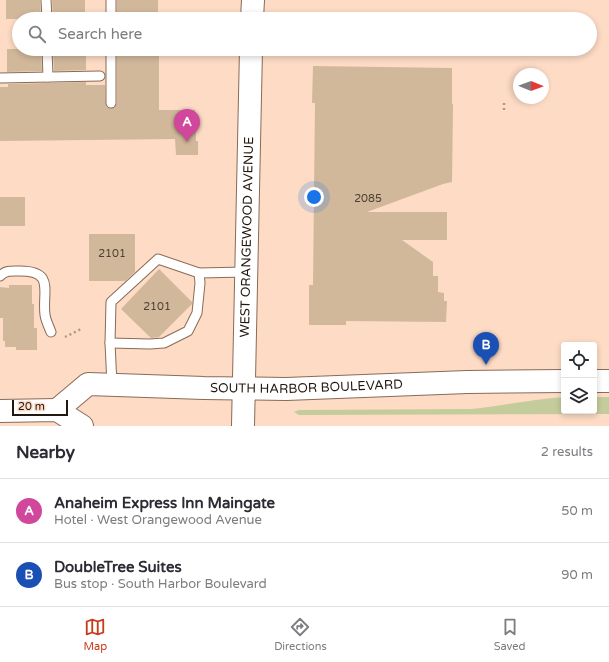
<!DOCTYPE html>
<html lang="en">
<head>
<meta charset="utf-8">
<style>
  :root { --surface:#fff; --page:#f7f7f7; --text:#2b2b33; --muted:#7c7c81; --line:#e1e1e2; --accent:#c73d19 }
  body { margin:0; font-family:"Varela Round",sans-serif; background:var(--page); color:var(--text) }
  .controls { position:absolute; right:12px; bottom:12px; display:grid; overflow:hidden; border-radius:4px; box-shadow:0 2px 6px #0003 }
  .controls button { width:36px; height:36px; display:grid; place-items:center; padding:0; border:0; border-bottom:1px solid var(--line); background:var(--surface); color:var(--text); font:20px sans-serif }
  .compass { position:absolute; left:513px; top:68px; width:36px; height:36px; border-radius:50%; background:var(--surface); box-shadow:0 2px 6px #0003; rotate:91deg }
  .scale { position:absolute; left:12px; bottom:10px; width:56px; box-sizing:border-box; padding-left:4px; border:2px solid #231810; border-top:0; font-size:11px; line-height:14px; white-space:nowrap; color:#231810; -webkit-text-stroke:3px #fddbc5; paint-order:stroke }
  .you { position:absolute; left:314px; top:197px; width:14px; height:14px; margin:-10px; border:3px solid #fff; border-radius:50%; background:#1a73e8; box-shadow:0 0 0 6px #1a73e833 }
  .badge { display:grid; place-items:center; width:26px; height:26px; border-radius:50%; background:var(--accent); color:#fff; font-size:13px; font-weight:700 }
  .pin { position:absolute; translate:-50% -33px; filter:drop-shadow(0 1px 2px #0008) }
  .pin::after { content:''; position:absolute; top:21px; width:14px; height:12px; background:inherit; clip-path:polygon(0 0,100% 0,50% 100%) }
  .list { margin:0; padding:0; list-style:none }
  h2 { display:flex; justify-content:space-between; align-items:center; height:52px; margin:0; padding:0 16px; font-size:17px }
  h2 small { font-size:13px; font-weight:400; color:var(--muted) }
  .list li { display:grid; grid-template-columns:26px 1fr auto; gap:12px; align-items:center; box-sizing:border-box; height:64px; padding:0 16px; border-top:1px solid var(--line) }
  .list b { display:block; font-size:15px; white-space:nowrap }
  .list p { margin:0; font-size:13px; white-space:nowrap; color:var(--muted) }
  .list em { font-size:13px; font-style:normal; color:var(--muted) }
  .icon { flex:none; width:22px; height:22px; fill:none; stroke:currentColor; stroke-width:2; stroke-linecap:round; stroke-linejoin:round }
  .map { position:relative; flex:none; width:609px; height:426px; overflow:hidden }
  .search { position:absolute; background:var(--surface); box-shadow:0 2px 6px #0003; left:12px; right:12px; top:12px; height:44px; display:flex; align-items:center; gap:10px; box-sizing:border-box; padding:0 14px; border-radius:22px; color:var(--muted); font-size:15px }
  .sheet { height:180px; background:var(--surface) }
  nav { display:flex; justify-content:space-around; align-items:center; box-sizing:border-box; height:56px; border-top:1px solid var(--line); background:var(--surface); font-size:11px; color:var(--muted) }
  nav a { display:grid; justify-items:center; gap:2px }
  nav .on { color:var(--accent) }
  .map>svg:first-child { display:block }
</style>
</head>
<body>
<div class="map">
<svg width="609" height="426" viewBox="0 0 609 426">
  <rect width="100%" height="100%" fill="#fddbc5"/>
  <!-- green -->
  <path fill="#c4cc9b" d="M564,397V411H594V397H609V414L299,415L294,412L299,410L471,409C502,406 533,399 564,397Z"/>
  <!-- building -->
  <g fill="#d1b89b">
    <polygon points="6,0 40,0 41,19 6,19"/>
    <polygon points="52,0 85,0 85,19 53,19"/>
    <rect x="117" y="0" width="41" height="19"/>
    <polygon points="7,49 41,49 42,71 7,72"/>
    <polygon points="53,49 86,49 86,70 54,71"/>
    <polygon points="117,49 159,49 159,110 195,110 196,141 198,141 198,155 176,155 175,139 0,141 0,87 8,87 8,84 86,82 86,85 105,85 106,106 108,108 114,108 117,103"/>
    <polygon points="313,66 452,68 452,104 453,104 452,182 443,184 367,212 447,212 447,240 402,240 433,262 433,276 438,276 438,292 444,293 444,301 447,301 446,322 346,321 346,325 309,325 309,285 313,285 315,103 312,103"/>
    <rect x="0" y="197" width="25" height="29"/>
    <polygon points="89,234 135,234 135,272 125,281 89,281"/>
    <polygon points="159,269 192,302 192,304 159,337 151,338 121,309"/>
    <polygon points="9,285 32,285 32,304 34,304 34,328 37,328 37,350 16,350 16,347 5,347 5,341 3,341 3,318 0,318 0,287 9,288"/>
  </g>
  <g fill="none" stroke-linecap="round" stroke-linejoin="round">
    <defs>
      <g id="lane">
        <polyline points="46,0 47,19"/>
        <polyline points="111,19 111,0"/>
        <polyline points="47,49 48,77"/>
        <polyline points="0,78 100,76"/>
        <polyline points="111,103 111,49"/>
        <path d="M0,276C6,270 12,271 20,271C55,271 42,291 45,315C46,321 49,327 51,332"/>
        <polyline points="110,343 150,344 164,343 188,331 197,313 200,283 199,273"/>
        <polyline points="112,385 110,343 111,302 158,259 199,273 245,272"/>
      </g>
      <g id="secondary">
        <polyline points="252,19 253,0"/>
        <path id="s1" d="M243,426L251,49"/>
      </g>
      <g id="primary">
        <polyline points="594,381 609,381"/>
        <path id="s2" d="M57,410L88,384L204,388L286,389L467,382L564,381"/>
        <polyline points="0,411 57,410 82,426"/>
      </g>
    </defs>
    <!-- lane casing -->
    <use href="#lane" stroke="#896b58" stroke-width="11"/>
    <!-- secondary casing -->
    <use href="#secondary" stroke="#896b58" stroke-width="24"/>
    <!-- primary casing -->
    <use href="#primary" stroke="#896b58" stroke-width="24"/>
    <!-- path -->
    <g stroke="#b29887" stroke-width="2.5" stroke-dasharray="2 3" stroke-linecap="butt">
      <polyline points="504,110 504,101"/>
      <polyline points="65,337 81,329"/>
    </g>
    <!-- lane -->
    <use href="#lane" stroke="#fff" stroke-width="9"/>
    <!-- secondary -->
    <use href="#secondary" stroke="#fff" stroke-width="22"/>
    <!-- primary -->
    <use href="#primary" stroke="#fff" stroke-width="22"/>
  </g>
  <g text-anchor="middle" dominant-baseline="central" stroke-width="3" stroke-linejoin="round" paint-order="stroke">
    <!-- number labels -->
    <g font-size="11" fill="#4e4033">
      <text x="368" y="198">2085</text>
      <text x="112" y="253">2101</text>
      <text x="157" y="306">2101</text>
    </g>
    <!-- street labels -->
    <g font-size="13" fill="#231810" stroke="#fddbc5">
      <text stroke="none"><textPath href="#s1" startOffset="189">WEST ORANGEWOOD AVENUE</textPath></text>
      <text stroke="none"><textPath href="#s2" startOffset="259">SOUTH HARBOR BOULEVARD</textPath></text>
    </g>
  </g>
</svg>
<div class="controls">
<button><svg class="icon" aria-label="locate" viewBox="0 0 24 24"><circle cx="12" cy="12" r="6"/><path d="M12 2v4M12 18v4M2 12h4M18 12h4"/></svg></button>
<button><svg class="icon" aria-label="layers" viewBox="0 0 24 24"><path d="M12 4l9 5-9 5-9-5zM3 14l9 5 9-5"/></svg></button>
</div>
<svg class="compass" viewBox="-18 -18 36 36"><path d="M0-13l5 13h-10z" fill="#e53935"/><path d="M0 13l5-13h-10z" fill="#7c7c81"/></svg>
<div class="scale">20 m</div>
<div class="you"></div>
<div class="pin badge" style="left:187px;top:142px;background:#d1479c">A</div>
<div class="pin badge" style="left:486px;top:365px;background:#1a4fb4">B</div>
<div class="search"><svg class="icon" aria-label="search" viewBox="0 0 24 24"><circle cx="10" cy="10" r="6"/><path d="M15 15l6 6"/></svg>Search here</div>
</div>
<section class="sheet">
<h2>Nearby<small>2 results</small></h2>
<ul class="list">
<li><span class="badge" style="background:#d1479c">A</span><div><b>Anaheim Express Inn Maingate</b><p>Hotel · West Orangewood Avenue</p></div><em>50 m</em></li>
<li><span class="badge" style="background:#1a4fb4">B</span><div><b>DoubleTree Suites</b><p>Bus stop · South Harbor Boulevard</p></div><em>90 m</em></li>
</ul>
</section>
<nav>
<a class="on"><svg class="icon" aria-label="map" viewBox="0 0 24 24"><path d="M3 6l6-2 6 2 6-2v14l-6 2-6-2-6 2zM9 4v14M15 6v14"/></svg>Map</a>
<a><svg class="icon" aria-label="directions" viewBox="0 0 24 24"><path d="M12 3l9 9-9 9-9-9zM9 14v-3h6M13 9l2 2-2 2"/></svg>Directions</a>
<a><svg class="icon" aria-label="saved" viewBox="0 0 24 24"><path d="M7 4h10v16l-5-4-5 4z"/></svg>Saved</a>
</nav>
</body>
</html>
